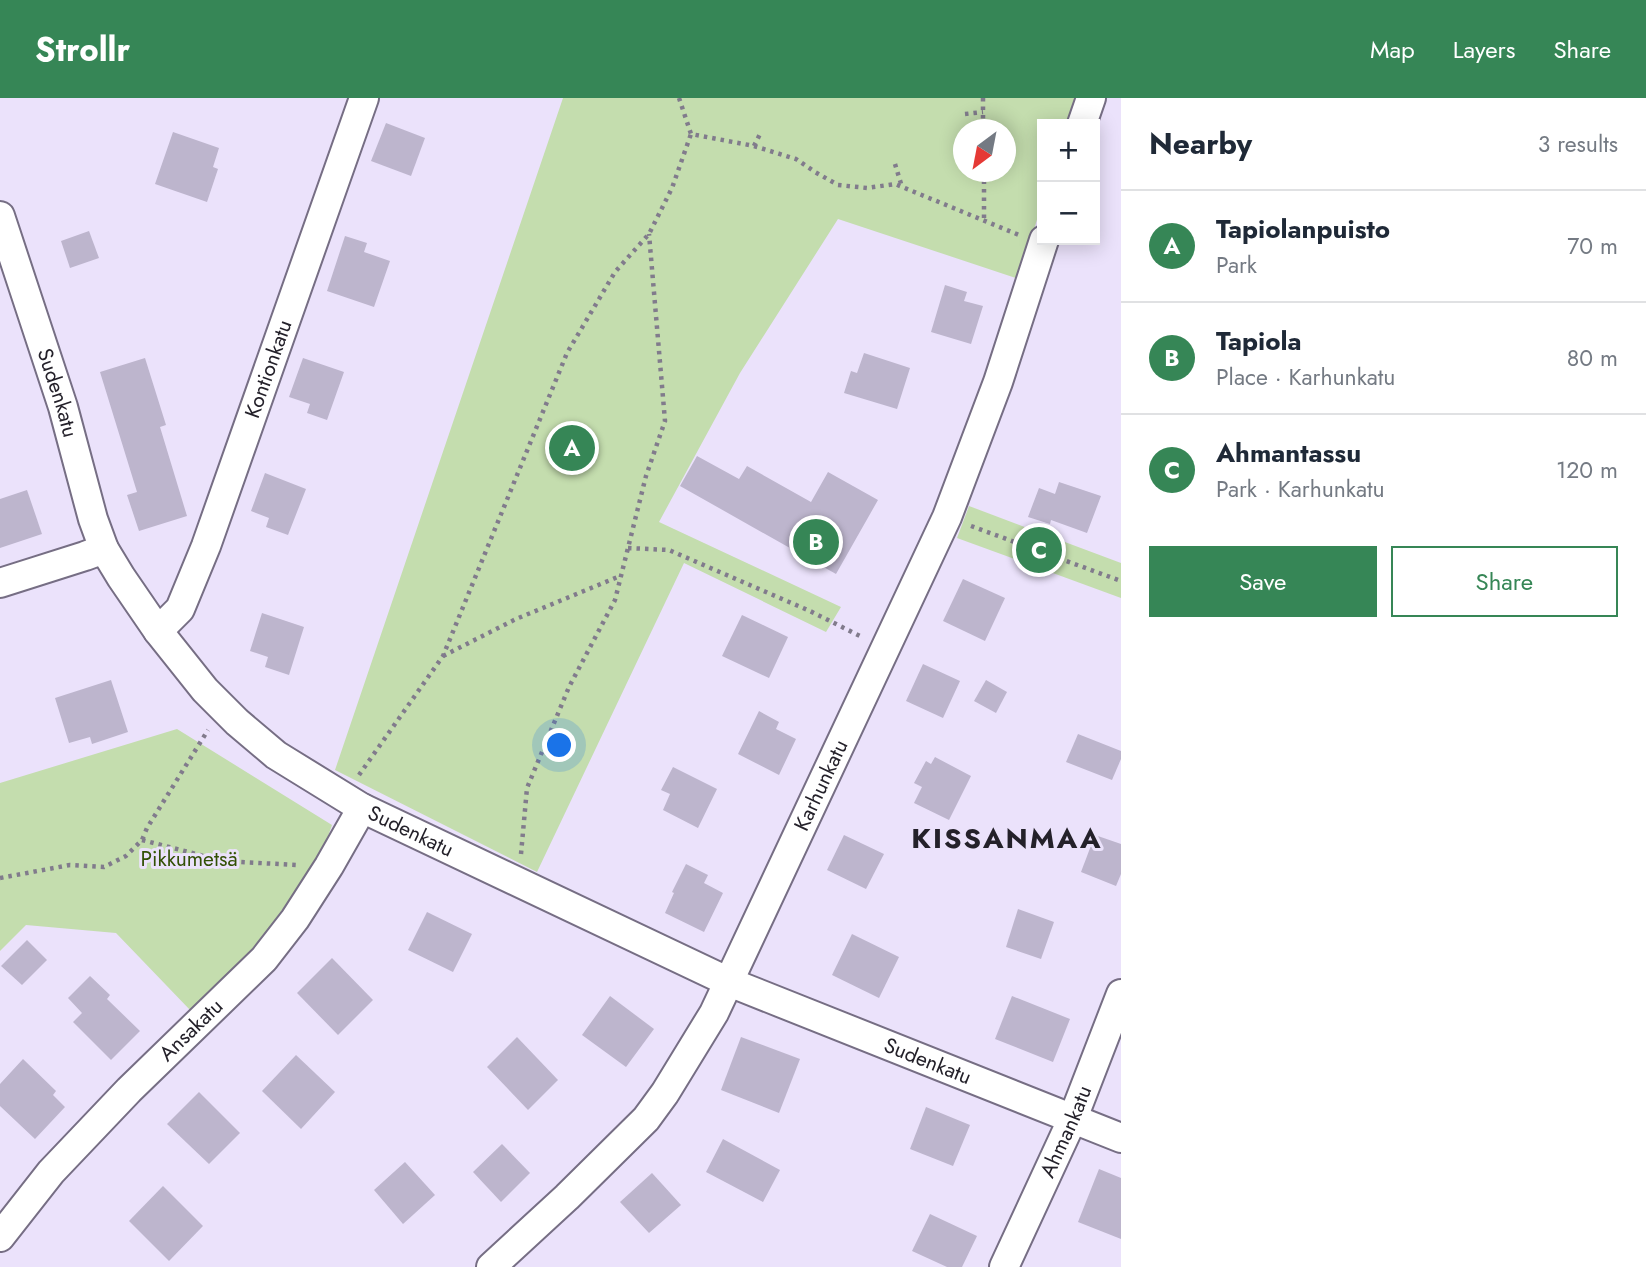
<!DOCTYPE html>
<html lang="en">
<head>
<meta charset="utf-8">
<style>
  :root { --surface:#fff; --page:#f2f2f3; --text:#1f2937; --muted:#747a83; --line:#e0e1e3; --accent:#368656 }
  body { margin:0; font-family:Jost,sans-serif; background:var(--page); color:var(--text) }
  .controls { position:absolute; right:21px; top:21px; display:grid; overflow:hidden; border-radius:0px; box-shadow:0 4px 18px #0003 }
  .controls button { width:63px; height:63px; display:grid; place-items:center; padding:0; border:0; border-bottom:2px solid var(--line); background:var(--surface); color:var(--text); font:35px sans-serif }
  .compass { position:absolute; left:953px; top:21px; width:63px; height:63px; border-radius:50%; background:var(--surface); box-shadow:0 4px 18px #0003; rotate:212deg }
  .you { position:absolute; left:560px; top:648px; width:24px; height:24px; margin:-18px; border:5px solid #fff; border-radius:50%; background:#1a73e8; box-shadow:0 0 0 10px #1a73e833 }
  .badge { display:grid; place-items:center; width:46px; height:46px; border-radius:50%; background:var(--accent); color:#fff; font-size:23px; font-weight:700 }
  .pin { position:absolute; translate:-50% -50%; border:4px solid #fff; box-shadow:0 2px 7px #0006 }
  .list { margin:0; padding:0; list-style:none }
  h2 { display:flex; justify-content:space-between; align-items:center; height:91px; margin:0; padding:0 28px; font-size:30px }
  h2 small { font-size:23px; font-weight:400; color:var(--muted) }
  .list li { display:grid; grid-template-columns:46px 1fr auto; gap:21px; align-items:center; box-sizing:border-box; height:112px; padding:0 28px; border-top:2px solid var(--line) }
  .list b { display:block; font-size:26px; white-space:nowrap }
  .list p { margin:0; font-size:23px; white-space:nowrap; color:var(--muted) }
  .list em { font-size:23px; font-style:normal; color:var(--muted) }
  .actions { display:flex; gap:14px; padding:21px 28px }
  .actions a { flex:1; padding:16px 0; border:2px solid var(--accent); border-radius:0px; text-align:center; font-size:24px; color:var(--accent) }
  .actions .main { background:var(--accent); color:#fff }
  .map { position:relative; flex:none; width:1121px; height:1169px; overflow:hidden }
  header { display:flex; align-items:center; gap:42px; box-sizing:border-box; height:98px; padding:0 35px; background:var(--accent); color:#fff }
  header strong { font-size:33px }
  nav { display:flex; gap:38px; margin-inline-start:auto; font-size:24px }
  main { display:flex }
  aside { flex:1; background:var(--surface) }
  .map>svg:first-child { display:block }
</style>
</head>
<body>
<header>
<strong>Strollr</strong>
<nav><a>Map</a><a>Layers</a><a>Share</a></nav>
</header>
<main>
<div class="map">
<svg width="1121" height="1169" viewBox="0 0 1121 1169">
  <rect width="100%" height="100%" fill="#ebe2fb"/>
  <!-- green -->
  <g fill="#c4ddae" fill-rule="evenodd">
    <path d="M563,0H1075L1067,26H1042V105L1019,181L838,121L740,275L659,424L841,509L826,534L684,465L537,774L335,672ZM964,32H1006V74H964Z"/>
    <polygon points="969,408 1121,465 1121,500 957,440"/>
    <polygon points="177,631 332,727 325,747 306,780 254,850 191,913 116,835 26,827 0,853 0,685"/>
  </g>
  <!-- building -->
  <g fill="#bdb5cd">
    <polygon points="386,25 425,40 411,78 371,63"/>
    <polygon points="173,34 219,50 213,69 218,71 207,104 155,86"/>
    <polygon points="89,133 99,160 70,170 61,143"/>
    <polygon points="345,138 367,145 364,154 390,163 374,209 327,193"/>
    <polygon points="945,187 967,194 964,203 983,208 971,246 931,234"/>
    <polygon points="864,255 910,270 897,311 844,295 851,273 857,275"/>
    <polygon points="145,260 166,327 160,329 187,418 139,433 127,397 137,394 100,274"/>
    <polygon points="303,260 344,274 327,322 307,315 310,306 289,299"/>
    <polygon points="697,358 739,381 747,368 811,404 828,374 878,402 836,476 680,388"/>
    <polygon points="265,375 306,391 288,437 266,429 269,420 251,413"/>
    <polygon points="1059,384 1101,398 1087,435 1051,422 1050,426 1028,419 1039,390 1055,396"/>
    <polygon points="27,392 42,436 0,450 0,401"/>
    <polygon points="963,481 1005,500 985,543 943,523"/>
    <polygon points="262,515 304,529 289,577 265,569 268,559 250,553"/>
    <polygon points="742,517 788,539 769,580 722,558"/>
    <polygon points="923,566 960,583 943,620 906,603"/>
    <polygon points="111,582 128,634 92,646 90,639 69,645 55,600"/>
    <polygon points="986,582 1007,594 996,615 974,603"/>
    <polygon points="759,613 779,624 776,631 796,641 779,677 738,656"/>
    <polygon points="1078,636 1121,653 1121,661 1112,682 1066,664"/>
    <polygon points="935,659 971,678 949,722 914,705 922,689 914,685 926,663 931,666"/>
    <polygon points="673,669 717,691 698,730 663,712 670,696 661,692"/>
    <polygon points="844,737 884,756 866,791 827,772"/>
    <polygon points="1095,737 1121,746 1121,776 1116,788 1081,774"/>
    <polygon points="686,766 708,777 704,785 723,795 704,834 665,815 674,795 672,794"/>
    <polygon points="1018,811 1054,824 1041,861 1006,849"/>
    <polygon points="427,814 472,836 453,874 408,852"/>
    <polygon points="852,836 899,859 879,900 832,877"/>
    <polygon points="27,842 47,862 22,887 1,868"/>
    <polygon points="332,860 373,902 338,937 297,895"/>
    <polygon points="90,878 110,897 107,901 140,933 111,962 73,924 82,915 68,900"/>
    <polygon points="610,898 654,931 626,969 582,937"/>
    <polygon points="1012,898 1070,921 1053,964 995,941"/>
    <polygon points="517,939 558,982 528,1012 487,969"/>
    <polygon points="741,939 800,961 779,1015 721,992"/>
    <polygon points="296,957 335,994 301,1031 262,993"/>
    <polygon points="23,961 56,993 53,997 65,1009 35,1041 0,1008 0,986"/>
    <polygon points="199,994 240,1035 209,1066 167,1026"/>
    <polygon points="926,1009 970,1027 953,1068 910,1051"/>
    <polygon points="723,1041 780,1072 763,1104 706,1074"/>
    <polygon points="502,1046 530,1075 501,1104 473,1074"/>
    <polygon points="405,1064 435,1097 403,1126 374,1092"/>
    <polygon points="1099,1071 1121,1080 1121,1141 1078,1124"/>
    <polygon points="652,1075 681,1107 649,1135 620,1104"/>
    <polygon points="163,1088 203,1128 169,1163 129,1123"/>
    <polygon points="930,1116 977,1138 962,1169 947,1169 912,1153"/>
  </g>
  <g fill="none" stroke-linecap="round" stroke-linejoin="round">
    <defs>
      <g id="minor">
        <polyline points="1082,26 1091,0"/>
        <path id="s1" d="M0,118L63,309L93,421L104,451L121,479L158,533L205,592L237,624L276,657L362,710L729,884L1121,1040"/>
        <polyline points="0,485 85,458 104,451"/>
        <path id="s2" d="M158,533L180,511L206,448L364,0"/>
        <path id="s3" d="M0,1139L51,1074L129,992L264,861L295,821L329,768L362,710"/>
        <path id="s4" d="M491,1169L567,1099L646,1021L665,995L714,915L947,419L998,284L1044,142"/>
        <path id="s5" d="M1004,1169L1073,1020L1121,896"/>
      </g>
    </defs>
    <!-- minor casing -->
    <use href="#minor" stroke="#766e84" stroke-width="32"/>
    <!-- path -->
    <g stroke="#817b8c" stroke-width="4.5" stroke-dasharray="3.5 5" stroke-linecap="butt">
      <polyline points="679,0 691,36 754,48 796,61 815,74 838,87 867,90 895,86 1019,137"/>
      <polyline points="983,0 983,32"/>
      <polyline points="965,16 983,14"/>
      <polyline points="754,48 761,34"/>
      <polyline points="895,66 902,89"/>
      <polyline points="984,74 984,123"/>
      <polyline points="971,428 1121,483"/>
      <polyline points="628,450 669,452 810,513 862,539"/>
      <polyline points="443,558 516,521 620,478"/>
      <polyline points="359,677 443,558 567,255 615,174 649,136 672,90 691,36"/>
      <polyline points="142,742 223,763 296,767"/>
      <polyline points="521,756 527,690 569,589 615,502 646,378 665,323 649,136"/>
      <polyline points="0,780 70,767 104,769 126,758 142,742 147,730 208,632"/>
    </g>
    <!-- minor -->
    <use href="#minor" stroke="#fff" stroke-width="28"/>
  </g>
  <g text-anchor="middle" dominant-baseline="central" stroke-width="6" stroke-linejoin="round" paint-order="stroke">
    <!-- street labels -->
    <g font-size="21" fill="#24212a" stroke="#ebe2fb">
      <text stroke="none"><textPath href="#s2" startOffset="287">Kontionkatu</textPath></text>
      <text stroke="none"><textPath href="#s1" startOffset="186">Sudenkatu</textPath></text>
      <text stroke="none"><textPath href="#s4" startOffset="592">Karhunkatu</textPath></text>
      <text stroke="none"><textPath href="#s1" startOffset="774">Sudenkatu</textPath></text>
      <text stroke="none"><textPath href="#s3" startOffset="282">Ansakatu</textPath></text>
      <text stroke="none"><textPath href="#s1" startOffset="1340">Sudenkatu</textPath></text>
      <text stroke="none"><textPath href="#s5" startOffset="149">Ahmankatu</textPath></text>
    </g>
    <!-- park labels -->
    <g font-size="21" fill="#325005" stroke="#ebe2fb">
      <text x="189" y="761">Pikkumetsä</text>
    </g>
    <!-- district labels -->
    <g font-size="28" font-weight="bold" letter-spacing="2" fill="#24212a" stroke="#ebe2fb">
      <text x="1007" y="740">KISSANMAA</text>
    </g>
  </g>
</svg>
<div class="controls">
<button>+</button>
<button>−</button>
</div>
<svg class="compass" viewBox="-18 -18 36 36"><path d="M0-13l5 13h-10z" fill="#e53935"/><path d="M0 13l5-13h-10z" fill="#747a83"/></svg>
<div class="you"></div>
<div class="pin badge" style="left:572px;top:350px">A</div>
<div class="pin badge" style="left:816px;top:444px">B</div>
<div class="pin badge" style="left:1039px;top:452px">C</div>
</div>
<aside>
<h2>Nearby<small>3 results</small></h2>
<ul class="list">
<li><span class="badge">A</span><div><b>Tapiolanpuisto</b><p>Park</p></div><em>70 m</em></li>
<li><span class="badge">B</span><div><b>Tapiola</b><p>Place · Karhunkatu</p></div><em>80 m</em></li>
<li><span class="badge">C</span><div><b>Ahmantassu</b><p>Park · Karhunkatu</p></div><em>120 m</em></li>
</ul>
<div class="actions"><a class="main">Save</a><a>Share</a></div>
</aside>
</main>
</body>
</html>
